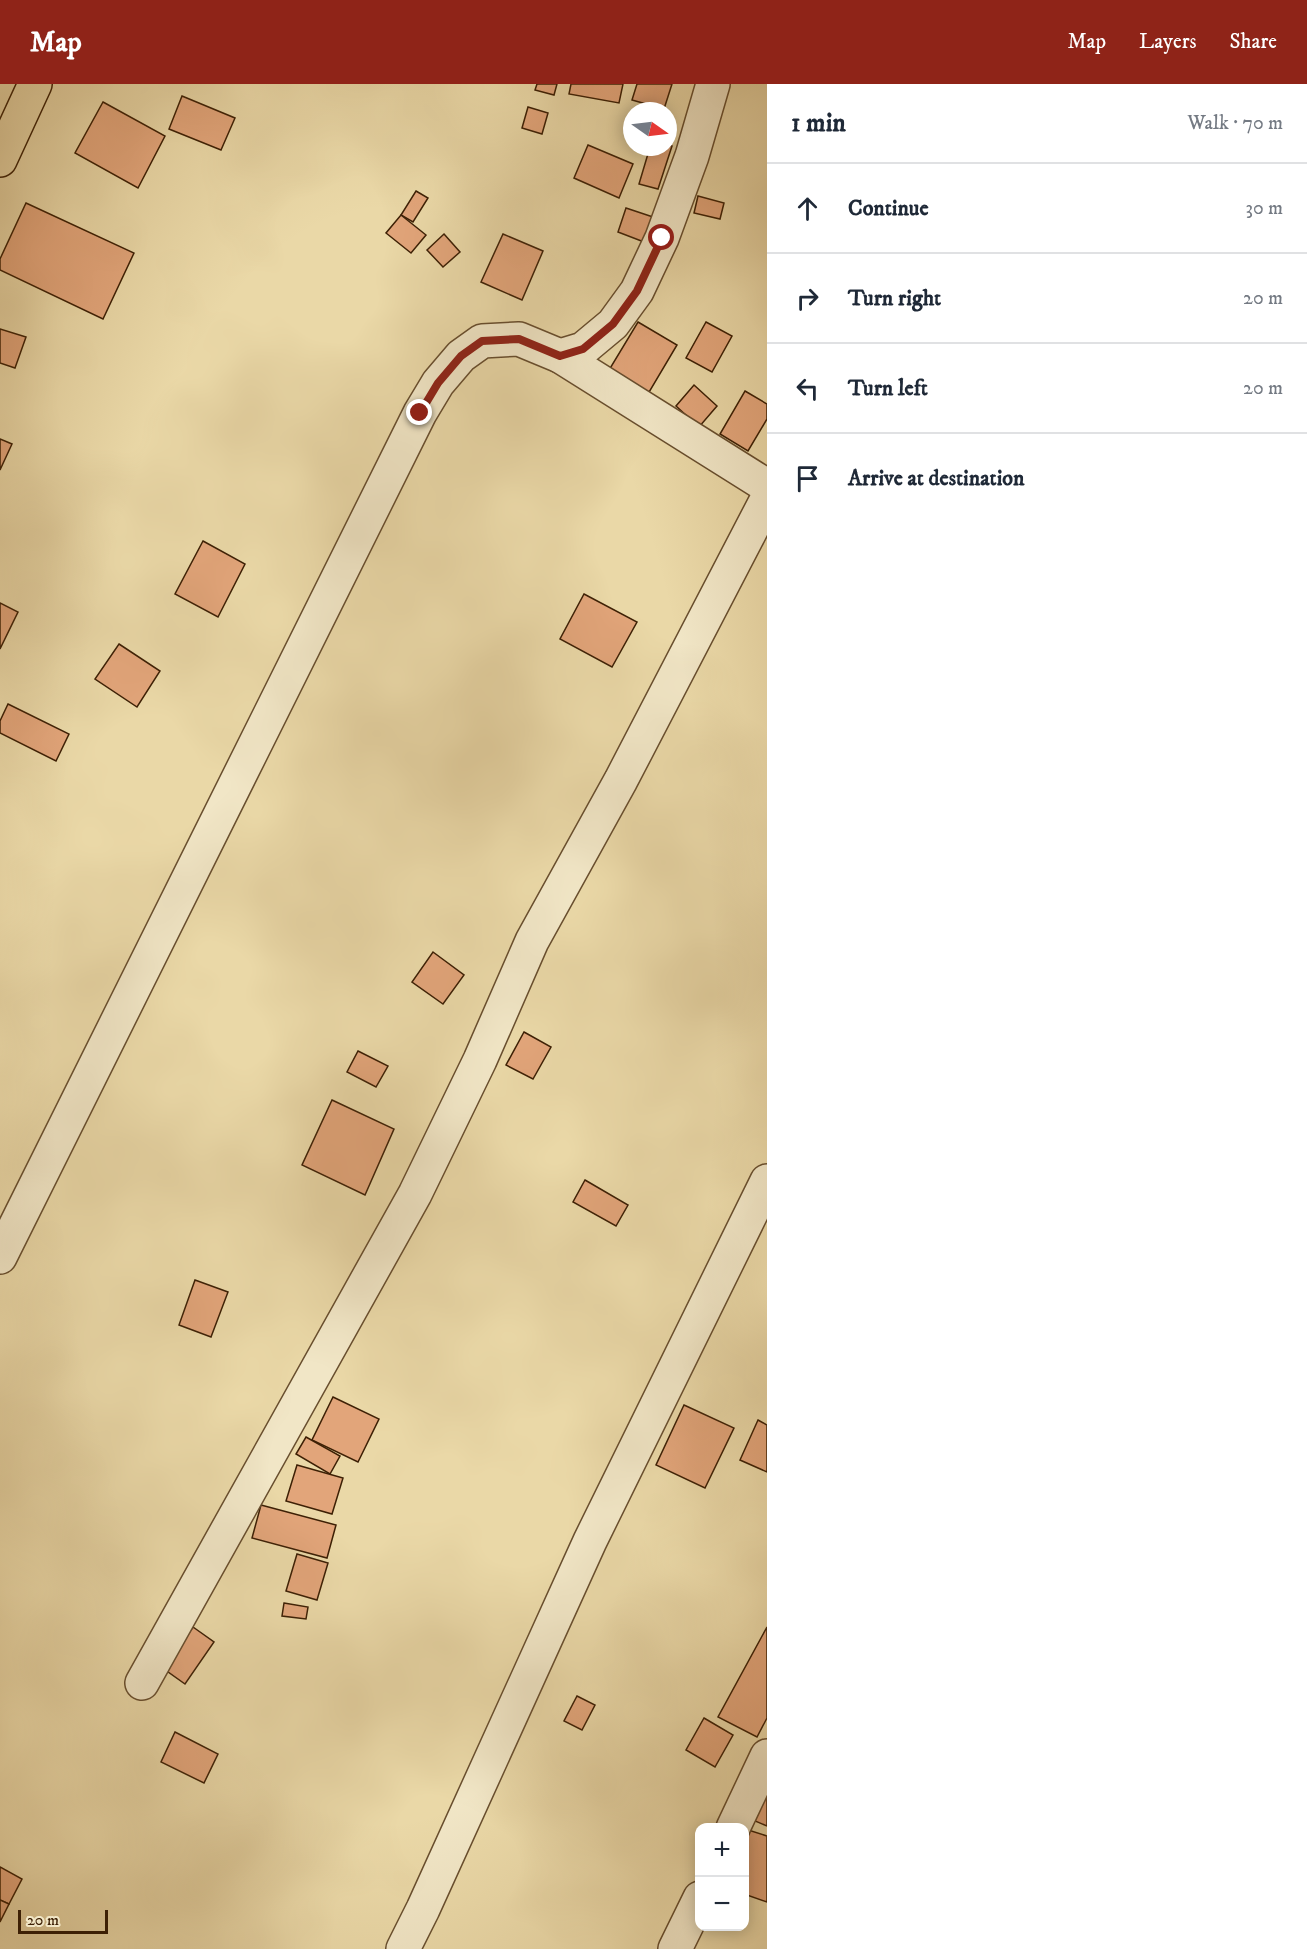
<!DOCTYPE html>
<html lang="en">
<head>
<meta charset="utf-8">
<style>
  :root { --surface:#fff; --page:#f2f2f3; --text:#1f2937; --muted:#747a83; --line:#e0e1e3; --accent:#8f2418 }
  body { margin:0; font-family:"IM FELL DW Pica",serif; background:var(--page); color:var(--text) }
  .controls { position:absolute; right:18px; bottom:18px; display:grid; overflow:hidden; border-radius:12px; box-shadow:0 3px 15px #0003 }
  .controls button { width:54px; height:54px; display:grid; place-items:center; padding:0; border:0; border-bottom:2px solid var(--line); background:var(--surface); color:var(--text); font:30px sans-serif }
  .compass { position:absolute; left:623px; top:18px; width:54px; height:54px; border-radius:50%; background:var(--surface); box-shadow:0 3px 15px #0003; rotate:104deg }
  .scale { position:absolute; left:18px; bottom:15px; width:90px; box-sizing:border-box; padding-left:6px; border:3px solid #3d2005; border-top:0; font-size:16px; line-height:21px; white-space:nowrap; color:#3d2005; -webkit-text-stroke:4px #f1e6c6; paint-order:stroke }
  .stop { position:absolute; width:18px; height:18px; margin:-14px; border:4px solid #8f2418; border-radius:50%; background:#fff }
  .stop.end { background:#8f2418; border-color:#fff; box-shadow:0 2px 6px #0008 }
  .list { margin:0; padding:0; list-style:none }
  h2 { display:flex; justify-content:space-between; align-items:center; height:78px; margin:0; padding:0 24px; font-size:26px }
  h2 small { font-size:20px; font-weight:400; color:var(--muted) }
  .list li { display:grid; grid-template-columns:39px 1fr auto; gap:18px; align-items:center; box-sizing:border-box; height:90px; padding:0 24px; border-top:2px solid var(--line) }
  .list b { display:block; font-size:22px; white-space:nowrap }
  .list em { font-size:20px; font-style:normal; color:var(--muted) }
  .icon { flex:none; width:33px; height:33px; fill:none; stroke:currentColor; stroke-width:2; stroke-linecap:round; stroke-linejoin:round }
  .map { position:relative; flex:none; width:767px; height:1865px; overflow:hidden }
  header { display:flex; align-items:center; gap:36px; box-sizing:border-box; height:84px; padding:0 30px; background:var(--accent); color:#fff }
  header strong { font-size:28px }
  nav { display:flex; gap:33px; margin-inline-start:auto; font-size:21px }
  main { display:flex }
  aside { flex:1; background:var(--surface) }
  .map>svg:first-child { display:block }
</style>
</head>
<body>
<header>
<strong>Map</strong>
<nav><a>Map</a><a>Layers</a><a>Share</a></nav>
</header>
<main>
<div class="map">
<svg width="767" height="1865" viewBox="0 0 767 1865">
  <rect width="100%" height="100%" fill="#ead8a7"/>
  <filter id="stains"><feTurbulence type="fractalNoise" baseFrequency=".00333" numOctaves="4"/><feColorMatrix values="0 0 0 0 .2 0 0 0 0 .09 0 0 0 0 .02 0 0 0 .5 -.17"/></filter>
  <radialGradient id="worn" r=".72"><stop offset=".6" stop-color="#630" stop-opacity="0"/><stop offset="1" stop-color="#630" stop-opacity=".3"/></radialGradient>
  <!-- building -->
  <g fill="#e2a57a" stroke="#3d2005" stroke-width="1.5">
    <polygon points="537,0 557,0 554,11 535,6"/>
    <polygon points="571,0 623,0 619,19 569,10"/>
    <polygon points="637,0 672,0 664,25 632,16"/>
    <polygon points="182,12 235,34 221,66 169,45"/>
    <polygon points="103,18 165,52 138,104 75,69"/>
    <polygon points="528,23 548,29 542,50 522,44"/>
    <polygon points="588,61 633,80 619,114 574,94"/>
    <polygon points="668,61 672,62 658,105 639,100 650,63 668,63"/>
    <polygon points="416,107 428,114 413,138 401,131"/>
    <polygon points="698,112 724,119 720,135 694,129"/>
    <polygon points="26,119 134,169 103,235 0,186 0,175"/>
    <polygon points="626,124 653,133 644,158 618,148"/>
    <polygon points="401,131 426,151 411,169 386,149"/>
    <polygon points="444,150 460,168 443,183 427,166"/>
    <polygon points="503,150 543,167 522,216 481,198"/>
    <polygon points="638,238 677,261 645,315 606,291"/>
    <polygon points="706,238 732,252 712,288 686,274"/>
    <polygon points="0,245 26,253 15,284 0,279"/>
    <polygon points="694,301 717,322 699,343 676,322"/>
    <polygon points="745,307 767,320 767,335 748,367 720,350"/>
    <polygon points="0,355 12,360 0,386"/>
    <polygon points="203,457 245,480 218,533 175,510"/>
    <polygon points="584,510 637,538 612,583 560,555"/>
    <polygon points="0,519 18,528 0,565"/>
    <polygon points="119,560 160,587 137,623 95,595"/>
    <polygon points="8,620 69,650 56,677 0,649 0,637"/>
    <polygon points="433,868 464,891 443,920 412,898"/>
    <polygon points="524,948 551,963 533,995 506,981"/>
    <polygon points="358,967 388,982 376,1003 347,988"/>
    <polygon points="332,1016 394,1045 365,1111 302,1081"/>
    <polygon points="585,1096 628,1121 616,1142 573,1118"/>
    <polygon points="195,1196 228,1208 211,1253 179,1241"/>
    <polygon points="333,1313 379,1335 358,1378 312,1356"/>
    <polygon points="684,1321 734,1344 705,1404 656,1381"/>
    <polygon points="758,1336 767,1341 767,1388 740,1376"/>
    <polygon points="306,1353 340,1372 330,1390 296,1370"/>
    <polygon points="297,1381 343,1394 332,1430 286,1417"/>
    <polygon points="261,1421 336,1441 327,1474 252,1454"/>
    <polygon points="297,1470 328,1479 317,1516 286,1507"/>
    <polygon points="284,1519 308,1523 306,1535 282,1532"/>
    <polygon points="193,1543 214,1558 185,1600 164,1585"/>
    <polygon points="767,1543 767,1634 757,1653 718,1633"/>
    <polygon points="577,1612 595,1621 582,1646 564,1637"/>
    <polygon points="704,1634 733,1651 715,1683 686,1666"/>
    <polygon points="175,1648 218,1670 204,1699 161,1678"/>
    <polygon points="767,1703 767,1742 748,1734"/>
    <polygon points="745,1745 767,1752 767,1818 744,1810"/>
    <polygon points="0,1783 22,1795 9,1820 0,1816"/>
    <polygon points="0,1816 9,1820 0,1838"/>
  </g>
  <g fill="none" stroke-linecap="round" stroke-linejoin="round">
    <defs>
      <g id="minor">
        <polyline points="560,272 767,402"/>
        <polyline points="0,1173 420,329 438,299 461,272 482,257 519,255 560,272 583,265 613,240 637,207 662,154 692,72 713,0"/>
        <polyline points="142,1599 415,1110 480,976 532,857 621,696 767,415"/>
        <polyline points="733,1744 767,1672"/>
        <polyline points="403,1865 423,1825 590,1457 767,1097"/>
        <polyline points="675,1865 700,1814"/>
      </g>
      <polyline id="major" points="0,76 35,0"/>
    </defs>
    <!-- minor casing -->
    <use href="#minor" stroke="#684e2e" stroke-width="36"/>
    <!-- major casing -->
    <use href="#major" stroke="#3d2005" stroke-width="36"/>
    <!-- minor -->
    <use href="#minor" stroke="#f1e6c6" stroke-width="33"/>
    <!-- major -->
    <use href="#major" stroke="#ead8a7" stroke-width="33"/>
  </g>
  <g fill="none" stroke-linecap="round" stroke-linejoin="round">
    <!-- route -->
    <polyline stroke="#8f2418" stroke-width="8" points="420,329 438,299 461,272 482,257 519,255 560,272 583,265 613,240 637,207 662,154"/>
  </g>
  <rect width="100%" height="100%" filter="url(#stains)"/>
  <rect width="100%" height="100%" fill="url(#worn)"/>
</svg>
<div class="controls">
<button>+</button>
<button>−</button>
</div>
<svg class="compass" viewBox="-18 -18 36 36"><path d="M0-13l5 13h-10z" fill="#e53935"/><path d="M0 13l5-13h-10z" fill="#747a83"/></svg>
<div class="scale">20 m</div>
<div class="stop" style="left:662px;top:154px"></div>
<div class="stop end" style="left:420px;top:329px"></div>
</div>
<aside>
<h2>1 min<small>Walk · 70 m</small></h2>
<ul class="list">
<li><svg class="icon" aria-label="ahead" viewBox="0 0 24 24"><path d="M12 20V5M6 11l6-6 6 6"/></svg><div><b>Continue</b></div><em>30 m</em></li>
<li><svg class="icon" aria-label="right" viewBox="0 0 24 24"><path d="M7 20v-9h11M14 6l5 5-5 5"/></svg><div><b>Turn right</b></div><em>20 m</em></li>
<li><svg class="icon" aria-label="left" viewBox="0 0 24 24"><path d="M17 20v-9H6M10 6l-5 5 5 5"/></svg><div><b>Turn left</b></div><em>20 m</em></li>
<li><svg class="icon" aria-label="arrive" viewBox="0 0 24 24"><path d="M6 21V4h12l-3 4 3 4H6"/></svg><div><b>Arrive at destination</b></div></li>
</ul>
</aside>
</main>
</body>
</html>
